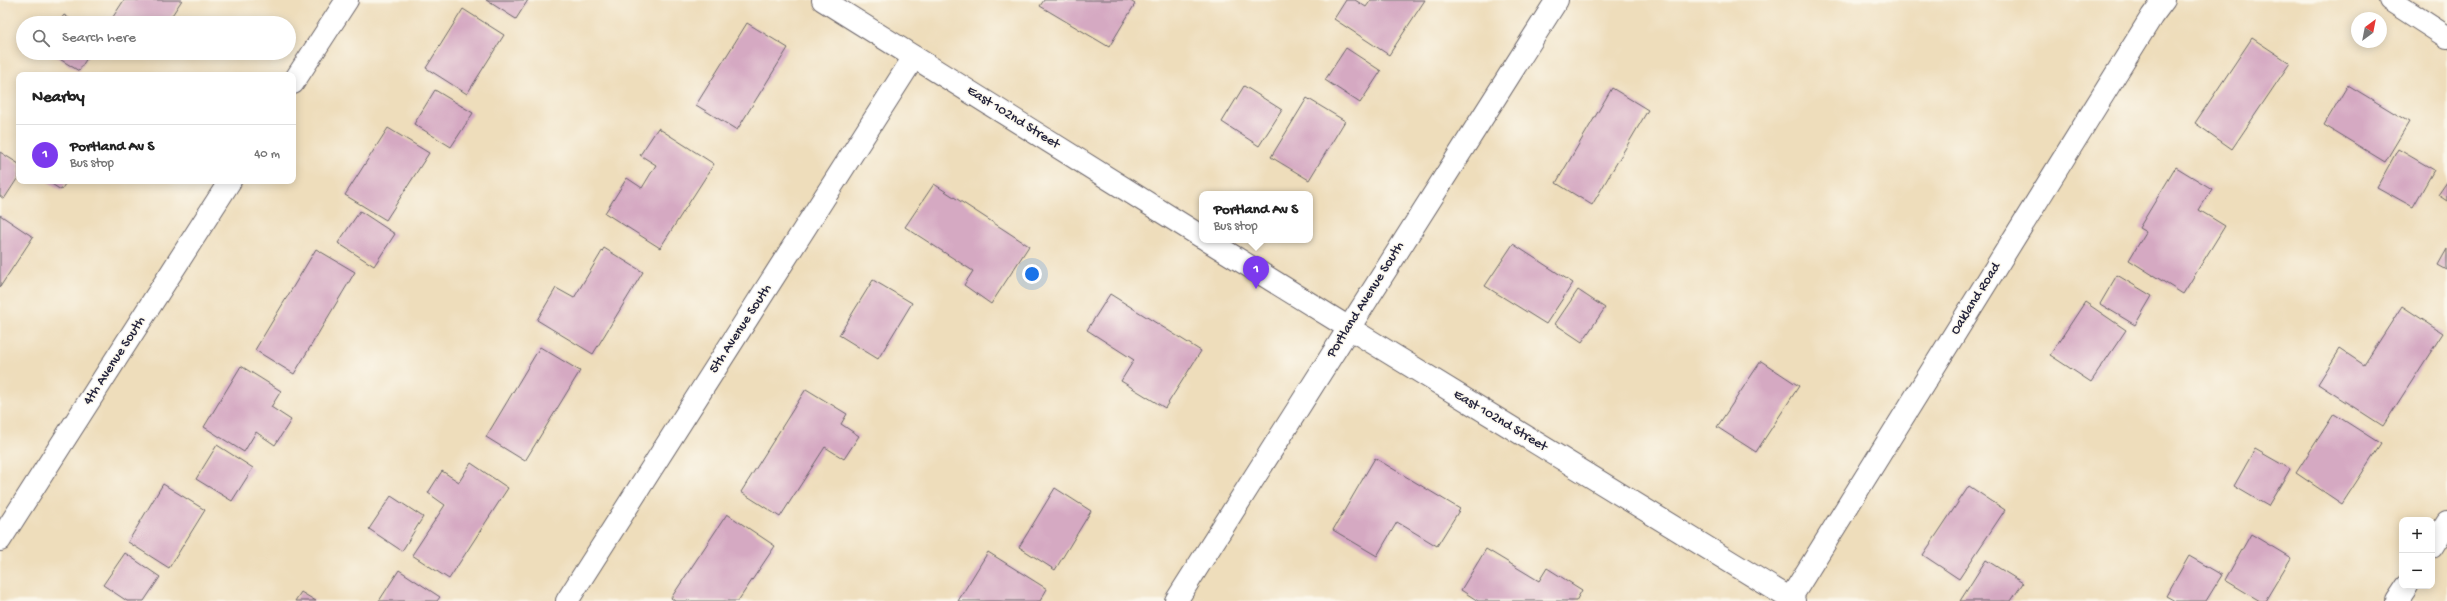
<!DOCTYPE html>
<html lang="en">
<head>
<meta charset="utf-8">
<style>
  :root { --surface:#fff; --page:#f2f2f2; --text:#222; --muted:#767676; --line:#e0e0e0; --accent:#7c3aed }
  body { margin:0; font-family:"Gochi Hand",sans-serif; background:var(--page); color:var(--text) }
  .controls { position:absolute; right:12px; bottom:12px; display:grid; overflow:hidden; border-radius:8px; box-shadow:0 2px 10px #0003 }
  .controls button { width:36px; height:36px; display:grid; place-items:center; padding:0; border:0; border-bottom:1px solid var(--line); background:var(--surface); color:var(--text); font:20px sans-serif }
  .compass { position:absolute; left:2351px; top:12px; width:36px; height:36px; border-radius:50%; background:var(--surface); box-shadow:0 2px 10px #0003; rotate:32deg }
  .you { position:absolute; left:1032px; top:274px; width:14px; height:14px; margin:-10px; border:3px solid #fff; border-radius:50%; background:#1a73e8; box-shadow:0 0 0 6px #1a73e833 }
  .badge { display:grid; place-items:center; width:26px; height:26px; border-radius:50%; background:var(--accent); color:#fff; font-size:13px; font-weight:700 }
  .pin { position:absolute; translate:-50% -33px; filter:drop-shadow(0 1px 2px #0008) }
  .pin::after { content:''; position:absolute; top:21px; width:14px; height:12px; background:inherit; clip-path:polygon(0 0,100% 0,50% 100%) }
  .popup { position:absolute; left:1199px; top:191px; width:114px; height:52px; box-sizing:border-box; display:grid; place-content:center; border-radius:8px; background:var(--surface); filter:drop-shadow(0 1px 3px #0005); font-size:13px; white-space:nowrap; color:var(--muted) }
  .popup b { font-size:15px; color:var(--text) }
  .popup::after { content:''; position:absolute; left:50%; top:100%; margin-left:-8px; border:8px solid transparent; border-top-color:var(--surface) }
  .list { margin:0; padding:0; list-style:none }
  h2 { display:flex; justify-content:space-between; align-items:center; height:52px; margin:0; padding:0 16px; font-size:17px }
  h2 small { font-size:13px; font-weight:400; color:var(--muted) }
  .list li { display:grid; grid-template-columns:26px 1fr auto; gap:12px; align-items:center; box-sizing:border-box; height:60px; padding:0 16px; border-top:1px solid var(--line) }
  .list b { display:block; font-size:15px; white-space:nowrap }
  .list p { margin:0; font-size:13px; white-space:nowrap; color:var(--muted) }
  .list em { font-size:13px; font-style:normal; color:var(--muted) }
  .icon { flex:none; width:22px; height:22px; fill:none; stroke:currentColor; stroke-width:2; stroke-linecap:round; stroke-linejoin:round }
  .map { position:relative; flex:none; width:2447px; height:601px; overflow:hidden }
  .search { position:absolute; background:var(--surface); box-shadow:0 2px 10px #0003; left:16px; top:16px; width:280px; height:44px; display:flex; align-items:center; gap:10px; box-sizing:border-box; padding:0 14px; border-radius:22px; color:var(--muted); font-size:15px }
  .panel { position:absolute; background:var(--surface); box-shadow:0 2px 10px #0003; left:16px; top:72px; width:280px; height:112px; border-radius:8px }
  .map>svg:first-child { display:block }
</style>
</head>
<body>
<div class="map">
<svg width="2447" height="601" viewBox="0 0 2447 601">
  <rect width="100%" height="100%" fill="#fbf7ec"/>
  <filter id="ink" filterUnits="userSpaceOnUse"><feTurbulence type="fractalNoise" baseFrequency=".025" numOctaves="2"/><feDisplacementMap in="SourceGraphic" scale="8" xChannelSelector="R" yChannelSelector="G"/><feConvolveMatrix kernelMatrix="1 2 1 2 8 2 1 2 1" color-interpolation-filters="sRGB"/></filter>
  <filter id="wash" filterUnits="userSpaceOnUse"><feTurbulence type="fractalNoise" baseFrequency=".012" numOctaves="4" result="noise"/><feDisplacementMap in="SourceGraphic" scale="16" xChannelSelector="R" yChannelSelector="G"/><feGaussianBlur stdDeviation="0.9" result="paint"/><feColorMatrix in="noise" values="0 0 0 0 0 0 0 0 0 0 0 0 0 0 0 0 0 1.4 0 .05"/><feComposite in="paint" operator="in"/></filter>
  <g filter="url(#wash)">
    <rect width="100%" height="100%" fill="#edb"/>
    <g id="blocks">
      <!-- building -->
      <g fill="#d5a9c2">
        <polygon points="124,0 182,0 167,23 109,23"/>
        <polygon points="486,0 528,0 516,19"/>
        <polygon points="1044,0 1129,0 1135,4 1109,47 1040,6"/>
        <polygon points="1346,0 1355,0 1366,7 1371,0 1425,0 1389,55 1334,19"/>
        <polygon points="463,9 504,35 467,94 426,68"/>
        <polygon points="64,15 77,23 58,23"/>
        <polygon points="747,23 788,48 737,130 696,105"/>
        <polygon points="2252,38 2290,63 2232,149 2195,123"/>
        <polygon points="1346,48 1381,71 1360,103 1325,80"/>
        <polygon points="50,53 90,53 79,71"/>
        <polygon points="2348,85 2409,122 2385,162 2324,125"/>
        <polygon points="1244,86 1282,110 1259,146 1222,122"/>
        <polygon points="1612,88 1648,110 1592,205 1556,183"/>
        <polygon points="435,90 473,113 451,147 414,124"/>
        <polygon points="1307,98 1345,121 1309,180 1271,157"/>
        <polygon points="388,128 429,153 386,220 345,195"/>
        <polygon points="658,128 714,164 660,248 605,213 627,178 642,188 656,165 640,155"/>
        <polygon points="2398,149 2434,170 2413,207 2377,187"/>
        <polygon points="0,152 19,164 19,176 4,199 0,196"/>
        <polygon points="2176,167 2212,189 2199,210 2225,226 2183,294 2129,260 2146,232 2139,228"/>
        <polygon points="47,181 67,181 61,190"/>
        <polygon points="2447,182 2447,201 2438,195"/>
        <polygon points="934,184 1029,246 991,304 964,285 973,271 905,227"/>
        <polygon points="360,211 395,234 374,266 338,243"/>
        <polygon points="0,215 33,237 0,287"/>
        <polygon points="1513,244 1573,283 1546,324 1485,286"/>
        <polygon points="604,248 643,272 593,354 537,320 556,288 574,298"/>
        <polygon points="316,249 355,272 294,374 255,350"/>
        <polygon points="2447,249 2447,270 2438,265"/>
        <polygon points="2117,275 2152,296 2135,325 2100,304"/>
        <polygon points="873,280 912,303 878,359 839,335"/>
        <polygon points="1578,290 1605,308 1582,342 1555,324"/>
        <polygon points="1110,294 1201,351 1165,408 1121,381 1134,360 1087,330"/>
        <polygon points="2085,302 2126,330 2091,382 2050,355"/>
        <polygon points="2402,306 2443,333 2383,426 2318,384 2340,349 2364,365"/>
        <polygon points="540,347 580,371 525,461 486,437"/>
        <polygon points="1761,361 1799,386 1756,452 1717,427"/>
        <polygon points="241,366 281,391 271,407 291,420 275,445 256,432 244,452 204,427"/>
        <polygon points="806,389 847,414 841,424 859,436 844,459 825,447 780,517 741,492"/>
        <polygon points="2334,414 2381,444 2342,504 2296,473"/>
        <polygon points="217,445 253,468 232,501 196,479"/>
        <polygon points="2255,449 2290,469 2268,506 2234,486"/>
        <polygon points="1375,458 1460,509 1437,546 1397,522 1377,556 1333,530"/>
        <polygon points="471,463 508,488 449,579 412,555 445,505 428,493 442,471 459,482"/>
        <polygon points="163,484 205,510 169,568 128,542"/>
        <polygon points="1969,486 2005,510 1959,579 1923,555"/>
        <polygon points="1055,488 1091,511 1055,570 1019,547"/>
        <polygon points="391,496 423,517 402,551 369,529"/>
        <polygon points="727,514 775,546 738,601 675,601 671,598"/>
        <polygon points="2251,534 2291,558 2265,601 2260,601 2225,580"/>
        <polygon points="1486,549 1539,581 1547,568 1582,590 1576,601 1478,601 1461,590"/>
        <polygon points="988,552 1047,589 1040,601 958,601"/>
        <polygon points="125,553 160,577 144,601 127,601 103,585"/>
        <polygon points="2189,556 2222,575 2206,601 2175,601 2166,596"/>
        <polygon points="1986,560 2023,583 2011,601 1960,601"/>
        <polygon points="399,570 440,597 437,601 379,601"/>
        <polygon points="301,592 316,601 295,601"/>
      </g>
    </g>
  </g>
  <g filter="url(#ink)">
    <use href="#blocks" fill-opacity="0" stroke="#696368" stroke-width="1"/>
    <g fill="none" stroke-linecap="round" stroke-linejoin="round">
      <defs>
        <g id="street">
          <polyline points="2390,0 2447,37"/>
          <polyline points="293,83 347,0"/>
          <polyline points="0,540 230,181"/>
          <polyline points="2432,547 2447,523"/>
          <polyline points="1790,599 2152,16 2164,0"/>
          <polyline points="567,601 914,57"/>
          <polyline points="1176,601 1349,328 1794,601"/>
          <polyline points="2397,601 2407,586"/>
        </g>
        <g id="secondary">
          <polyline points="823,0 1202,237"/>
          <polyline points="1207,240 1349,328 1557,0"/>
        </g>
      </defs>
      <!-- street casing -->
      <use href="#street" stroke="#696368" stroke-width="24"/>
      <!-- secondary casing -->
      <use href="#secondary" stroke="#696368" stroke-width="24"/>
      <!-- street -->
      <use href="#street" stroke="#fff" stroke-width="22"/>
      <!-- secondary -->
      <use href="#secondary" stroke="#fff" stroke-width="22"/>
    </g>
  </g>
  <g text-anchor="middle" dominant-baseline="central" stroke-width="3" stroke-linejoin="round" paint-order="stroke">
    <!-- street labels -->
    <g font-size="14" fill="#22223b" stroke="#fbf7ec">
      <text transform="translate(1013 118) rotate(32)">East 102nd Street</text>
      <text transform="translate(1976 299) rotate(-58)">Oakland Road</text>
      <text transform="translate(1366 300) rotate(-58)">Portland Avenue South</text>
      <text transform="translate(741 329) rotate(-57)">5th Avenue South</text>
      <text transform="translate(115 361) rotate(-57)">4th Avenue South</text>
      <text transform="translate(1500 421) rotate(31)">East 102nd Street</text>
    </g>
  </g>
</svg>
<div class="controls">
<button>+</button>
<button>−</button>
</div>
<svg class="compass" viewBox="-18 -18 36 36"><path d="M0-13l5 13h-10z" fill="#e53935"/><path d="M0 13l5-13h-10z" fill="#767676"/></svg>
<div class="you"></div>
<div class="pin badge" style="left:1256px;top:289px">1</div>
<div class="popup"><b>Portland Av S</b>Bus stop</div>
<div class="search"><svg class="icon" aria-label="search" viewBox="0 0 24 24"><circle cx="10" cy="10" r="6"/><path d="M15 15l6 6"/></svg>Search here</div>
<section class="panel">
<h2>Nearby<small></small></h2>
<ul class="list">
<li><span class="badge">1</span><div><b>Portland Av S</b><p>Bus stop</p></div><em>40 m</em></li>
</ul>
</section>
</div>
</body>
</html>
